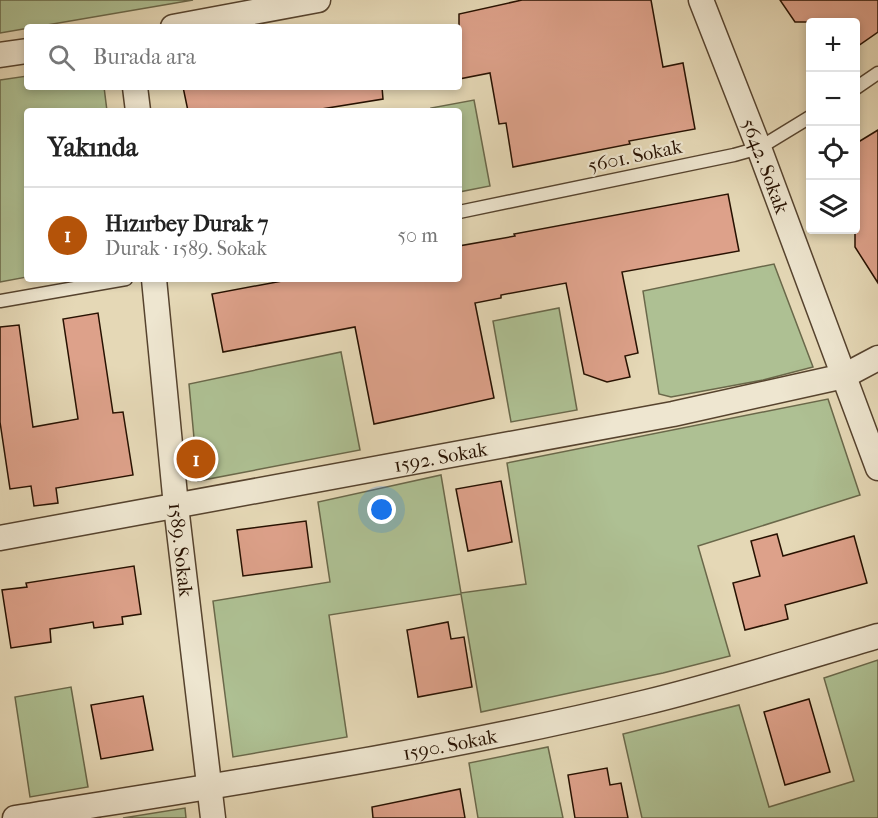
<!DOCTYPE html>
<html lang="tr">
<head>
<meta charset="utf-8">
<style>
  :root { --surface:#fff; --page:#f2f2f2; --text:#222; --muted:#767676; --line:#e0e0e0; --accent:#b45309 }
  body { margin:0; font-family:"IM FELL French Canon",serif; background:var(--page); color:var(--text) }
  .controls { position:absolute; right:18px; top:18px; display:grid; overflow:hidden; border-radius:6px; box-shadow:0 3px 9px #0003 }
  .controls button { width:54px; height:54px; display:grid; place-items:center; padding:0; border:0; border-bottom:2px solid var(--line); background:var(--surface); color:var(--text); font:30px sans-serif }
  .you { position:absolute; left:382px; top:510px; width:21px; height:21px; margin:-15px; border:4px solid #fff; border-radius:50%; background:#1a73e8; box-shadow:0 0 0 9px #1a73e833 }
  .badge { display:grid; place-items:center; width:39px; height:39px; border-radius:50%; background:var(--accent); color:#fff; font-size:20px; font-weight:700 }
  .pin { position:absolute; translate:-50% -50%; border:3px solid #fff; box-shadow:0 2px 6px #0006 }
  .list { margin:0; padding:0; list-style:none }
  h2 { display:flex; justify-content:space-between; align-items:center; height:78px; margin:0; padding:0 24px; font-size:26px }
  h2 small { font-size:20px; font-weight:400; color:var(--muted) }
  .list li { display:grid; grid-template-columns:39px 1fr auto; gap:18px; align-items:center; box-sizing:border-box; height:96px; padding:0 24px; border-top:2px solid var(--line) }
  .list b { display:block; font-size:22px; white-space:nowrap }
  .list p { margin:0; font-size:20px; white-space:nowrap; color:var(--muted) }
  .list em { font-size:20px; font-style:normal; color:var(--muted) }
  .icon { flex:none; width:33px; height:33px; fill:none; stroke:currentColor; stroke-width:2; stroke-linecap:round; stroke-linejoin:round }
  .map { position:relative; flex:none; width:878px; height:818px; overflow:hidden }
  .search { position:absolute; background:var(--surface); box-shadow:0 3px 9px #0003; left:24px; top:24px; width:438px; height:66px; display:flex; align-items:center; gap:15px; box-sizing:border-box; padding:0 21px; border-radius:6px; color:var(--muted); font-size:22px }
  .panel { position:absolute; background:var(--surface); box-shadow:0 3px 9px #0003; left:24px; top:108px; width:438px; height:174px; border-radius:6px }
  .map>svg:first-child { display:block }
</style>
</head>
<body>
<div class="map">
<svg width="878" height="818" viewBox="0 0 878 818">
  <rect width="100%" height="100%" fill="#e5d8b6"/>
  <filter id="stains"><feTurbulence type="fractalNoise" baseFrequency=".00333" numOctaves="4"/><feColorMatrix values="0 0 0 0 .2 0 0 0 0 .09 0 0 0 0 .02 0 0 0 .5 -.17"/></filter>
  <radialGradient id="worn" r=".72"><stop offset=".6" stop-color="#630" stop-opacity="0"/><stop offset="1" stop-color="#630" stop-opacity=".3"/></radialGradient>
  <!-- green -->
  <g fill="#aec093" stroke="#6a684a" stroke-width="1.5">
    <polygon points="0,0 193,0 0,33"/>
    <polygon points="27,76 27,87 104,87 107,111 27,111 27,277 0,282 0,80"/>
    <polygon points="474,100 490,186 459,192 459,111 432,111 431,108"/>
    <polygon points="774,264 813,367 763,380 671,397 659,394 643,291"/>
    <polygon points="559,308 577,410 511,422 493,321"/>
    <polygon points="341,352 360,450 198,481 189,384"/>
    <polygon points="828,399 860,495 698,546 730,656 663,673 481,712 461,594 329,615 347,737 233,757 213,601 330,582 318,502 441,475 461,593 526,584 507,463"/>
    <polygon points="878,660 878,818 642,818 623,734 739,705 769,807 854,781 824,678"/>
    <polygon points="71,687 88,787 30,797 15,697"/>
    <polygon points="548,747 563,818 478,818 469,763"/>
    <polygon points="185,808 186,818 123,818"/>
  </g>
  <!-- building -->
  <g fill="#dda18a" stroke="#271101" stroke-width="1.5">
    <polygon points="522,0 651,0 663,67 683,63 695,129 629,141 630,144 513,167 506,123 499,124 490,73 459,79 459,14"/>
    <polygon points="780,0 878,0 878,32 855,48 855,22 795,22"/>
    <polygon points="183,87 382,87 383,99 309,111 188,111"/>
    <polygon points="878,130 878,283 855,247 855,144"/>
    <polygon points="728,194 739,251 622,272 638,353 625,356 630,377 607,382 584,374 566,283 501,295 501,298 475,303 494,398 426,413 374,424 355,327 223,352 212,294 293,279 459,279 459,246 515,236 514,234"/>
    <polygon points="98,313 113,413 123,412 133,475 56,488 58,503 34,506 31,486 10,489 0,422 0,327 19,325 33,427 78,419 63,319"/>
    <polygon points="501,481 512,542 468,551 456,489"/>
    <polygon points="306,521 312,567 243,576 237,530"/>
    <polygon points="777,534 783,556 854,536 867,583 785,605 788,619 745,630 733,583 760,576 751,541"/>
    <polygon points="134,566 141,614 122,617 123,624 94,628 93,622 50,629 51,642 11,648 2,590 27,587 26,583"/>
    <polygon points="448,622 451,639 464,637 472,687 418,697 407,630"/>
    <polygon points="143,696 153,750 101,759 91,705"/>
    <polygon points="809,699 830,772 785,785 764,712"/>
    <polygon points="607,768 610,785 621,783 628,818 575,818 568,775"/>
    <polygon points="460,789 465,818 373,818 372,807"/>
  </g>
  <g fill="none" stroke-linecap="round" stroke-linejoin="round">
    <defs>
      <g id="service">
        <polyline points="856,88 878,73"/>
        <polyline points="459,212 734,155 759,148 810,117"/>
        <polyline points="0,301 126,279"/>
      </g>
      <g id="minor">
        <path id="s1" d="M701,0L759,148L878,468"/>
        <polyline points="173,27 318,0"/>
        <polyline points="0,55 27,51"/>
        <polyline points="135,87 138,111"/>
        <path id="s2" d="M154,279L176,506L213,818"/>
        <path id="s3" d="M0,538L673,414L844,376L878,358"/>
        <path id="s4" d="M15,818C225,784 436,753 643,703C722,684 800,659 878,636"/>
      </g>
    </defs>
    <!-- service casing -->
    <use href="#service" stroke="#56432e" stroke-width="15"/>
    <!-- minor casing -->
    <use href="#minor" stroke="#56432e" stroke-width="27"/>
    <!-- service -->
    <use href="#service" stroke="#eee6d0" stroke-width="12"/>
    <!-- minor -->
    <use href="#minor" stroke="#eee6d0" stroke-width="24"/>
  </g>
  <g text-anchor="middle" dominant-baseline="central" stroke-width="4.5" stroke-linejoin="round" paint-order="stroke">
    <!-- street labels -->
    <g font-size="20" fill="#271101" stroke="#eee6d0">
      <text transform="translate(635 156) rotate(-12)">5601. Sokak</text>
      <text stroke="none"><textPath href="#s1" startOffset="178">5642. Sokak</textPath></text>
      <text stroke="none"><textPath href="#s3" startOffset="448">1592. Sokak</textPath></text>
      <text stroke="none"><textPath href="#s2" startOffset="272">1589. Sokak</textPath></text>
      <text stroke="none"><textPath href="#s4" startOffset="441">1590. Sokak</textPath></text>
    </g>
  </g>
  <rect width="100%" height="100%" filter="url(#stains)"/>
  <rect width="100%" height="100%" fill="url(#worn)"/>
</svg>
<div class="controls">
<button>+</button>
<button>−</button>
<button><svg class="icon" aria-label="locate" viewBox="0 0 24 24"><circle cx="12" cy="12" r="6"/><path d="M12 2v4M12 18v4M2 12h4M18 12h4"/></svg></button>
<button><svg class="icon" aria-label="layers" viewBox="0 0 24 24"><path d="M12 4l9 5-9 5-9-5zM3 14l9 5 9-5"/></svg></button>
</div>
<div class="you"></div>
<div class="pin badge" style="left:196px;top:459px">1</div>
<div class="search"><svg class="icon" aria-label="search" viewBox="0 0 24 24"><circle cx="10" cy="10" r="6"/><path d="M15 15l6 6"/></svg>Burada ara</div>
<section class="panel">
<h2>Yakında<small></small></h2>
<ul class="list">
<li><span class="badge">1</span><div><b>Hızırbey Durak 7</b><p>Durak · 1589. Sokak</p></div><em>50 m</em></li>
</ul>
</section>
</div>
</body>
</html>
